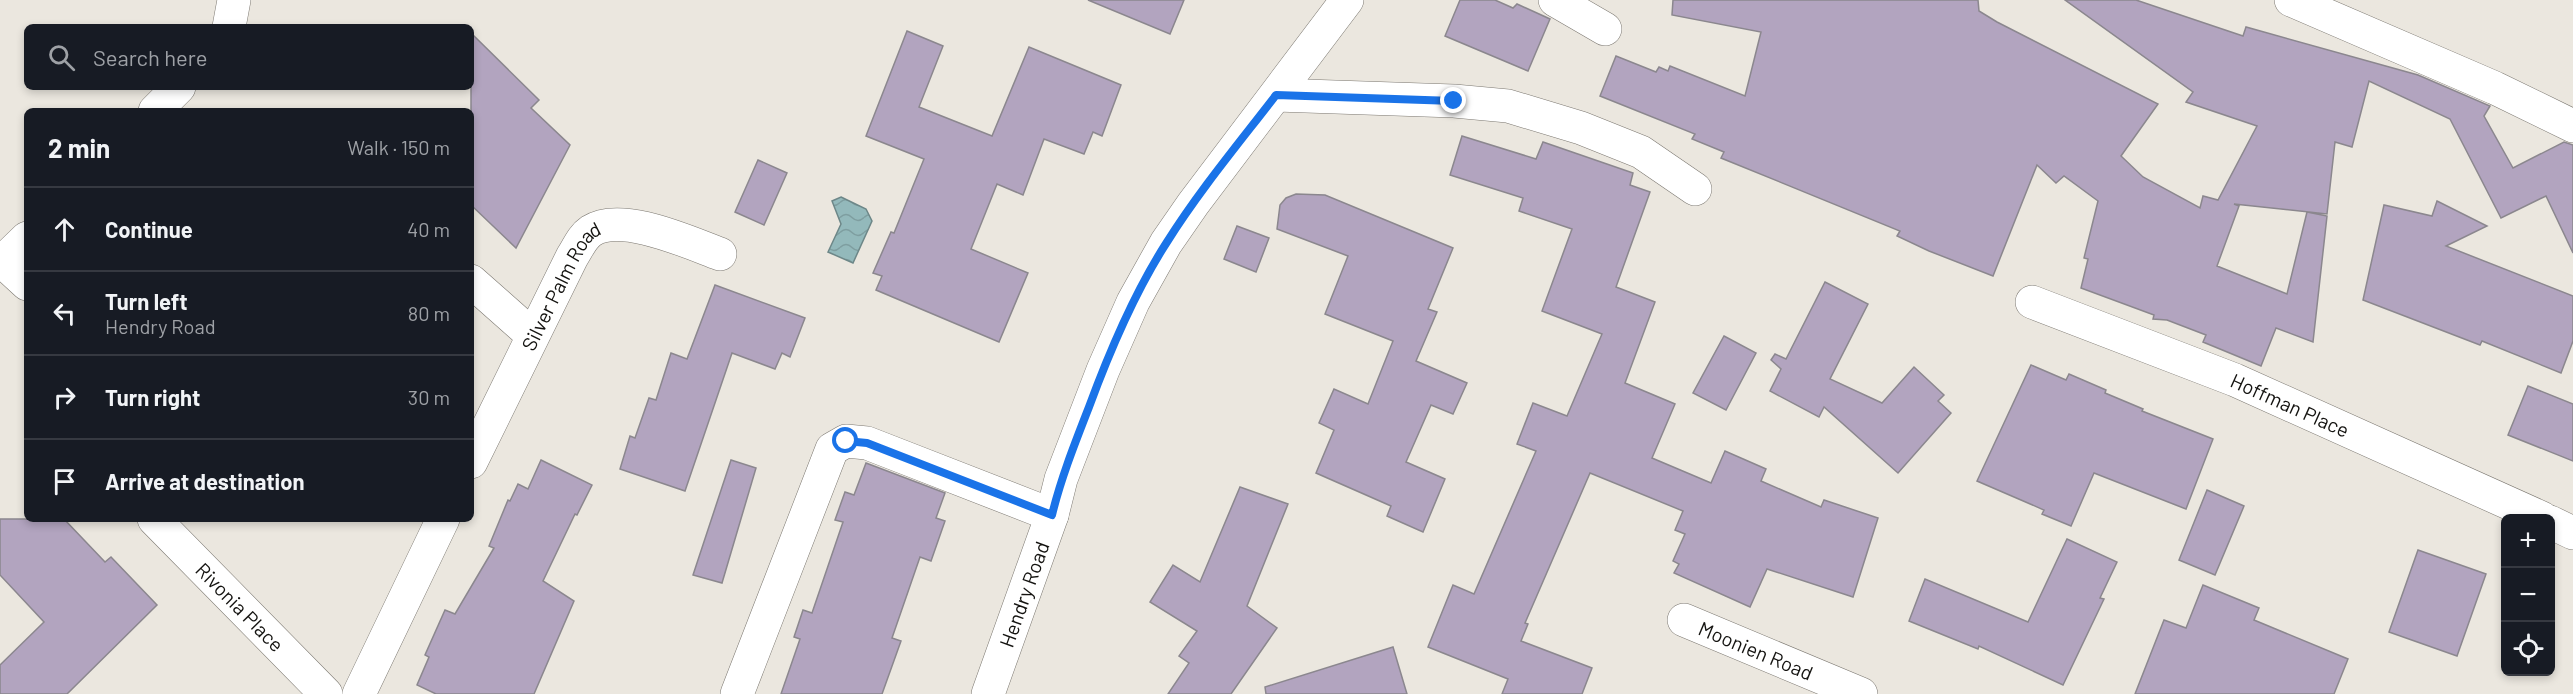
<!DOCTYPE html>
<html lang="en">
<head>
<meta charset="utf-8">
<style>
  :root { --surface:#171b24; --page:#20242c; --text:#f1f3f6; --muted:#9ea1a6; --line:#363941 }
  body { margin:0; font-family:Barlow,sans-serif; background:var(--page); color:var(--text) }
  .controls { position:absolute; right:18px; bottom:18px; display:grid; overflow:hidden; border-radius:9px; box-shadow:0 3px 9px #0003 }
  .controls button { width:54px; height:54px; display:grid; place-items:center; padding:0; border:0; border-bottom:2px solid var(--line); background:var(--surface); color:var(--text); font:30px sans-serif }
  .stop { position:absolute; width:18px; height:18px; margin:-14px; border:4px solid #1a73e8; border-radius:50%; background:#fff }
  .stop.end { background:#1a73e8; border-color:#fff; box-shadow:0 2px 6px #0008 }
  .list { margin:0; padding:0; list-style:none }
  h2 { display:flex; justify-content:space-between; align-items:center; height:78px; margin:0; padding:0 24px; font-size:26px }
  h2 small { font-size:20px; font-weight:400; color:var(--muted) }
  .list li { display:grid; grid-template-columns:39px 1fr auto; gap:18px; align-items:center; box-sizing:border-box; height:84px; padding:0 24px; border-top:2px solid var(--line) }
  .list b { display:block; font-size:22px; white-space:nowrap }
  .list p { margin:0; font-size:20px; white-space:nowrap; color:var(--muted) }
  .list em { font-size:20px; font-style:normal; color:var(--muted) }
  .icon { flex:none; width:33px; height:33px; fill:none; stroke:currentColor; stroke-width:2; stroke-linecap:round; stroke-linejoin:round }
  .map { position:relative; flex:none; width:2573px; height:694px; overflow:hidden }
  .search { position:absolute; background:var(--surface); box-shadow:0 3px 9px #0003; left:24px; top:24px; width:450px; height:66px; display:flex; align-items:center; gap:15px; box-sizing:border-box; padding:0 21px; border-radius:9px; color:var(--muted); font-size:22px }
  .panel { position:absolute; background:var(--surface); box-shadow:0 3px 9px #0003; left:24px; top:108px; width:450px; height:414px; border-radius:9px }
  .map>svg:first-child { display:block }
</style>
</head>
<body>
<div class="map">
<svg width="2573" height="694" viewBox="0 0 2573 694">
  <defs>
    <pattern id="water-waves" width="16" height="10" patternUnits="userSpaceOnUse" patternTransform="scale(1.5)"><rect width="16" height="10" fill="#93b9bb"/><path d="M0 5q4-4 8 0t8 0" fill="none" stroke="#7e9ea0"/></pattern>
  </defs>
  <rect width="100%" height="100%" fill="#ebe7df"/>
  <!-- water -->
  <polygon fill="url(#water-waves)" stroke="#6d8788" stroke-width="1.5" points="841,197 866,209 872,221 853,263 828,252 841,224 832,201"/>
  <!-- building -->
  <g fill="#b2a4bf" stroke="#8b878e" stroke-width="1.5">
    <polygon points="1088,0 1184,0 1170,34"/>
    <polygon points="1460,0 1495,0 1513,8 1517,4 1550,19 1528,71 1445,36"/>
    <polygon points="1673,0 1978,0 1979,11 1997,22 2158,104 2121,156 2143,177 2200,208 2203,196 2218,200 2257,126 2186,102 2193,92 2065,0 2136,0 2243,36 2246,27 2418,75 2490,106 2484,116 2513,168 2564,142 2573,145 2573,253 2546,196 2501,218 2450,119 2369,81 2352,147 2335,142 2327,214 2234,204 2239,206 2217,266 2287,294 2307,212 2327,216 2313,342 2276,328 2261,366 2203,342 2206,335 2167,320 2153,319 2154,315 2081,288 2088,259 2084,258 2098,201 2064,176 2056,183 2037,165 1993,276 1929,251 1897,236 1900,231 1721,158 1724,152 1692,139 1695,134 1600,96 1616,56 1656,72 1659,67 1668,71 1670,66 1745,96 1761,32 1672,15"/>
    <polygon points="907,31 943,46 919,107 992,136 1029,47 1121,85 1102,136 1093,132 1084,154 1044,139 1023,195 997,184 971,249 1028,273 999,342 876,290 882,276 873,273 891,232 894,233 924,159 866,136"/>
    <polygon points="471,33 539,100 531,108 570,145 516,248 471,205"/>
    <polygon points="1462,136 1536,159 1543,142 1633,173 1630,185 1650,192 1616,287 1655,302 1625,383 1675,404 1652,458 1711,483 1725,451 1766,469 1761,481 1821,507 1824,500 1878,518 1853,597 1767,569 1750,607 1674,573 1679,564 1673,561 1685,534 1675,530 1683,511 1590,473 1525,623 1528,624 1521,641 1592,668 1582,694 1502,694 1508,679 1428,647 1453,585 1474,594 1536,451 1517,444 1533,403 1567,416 1602,334 1542,311 1572,229 1519,211 1523,198 1450,175"/>
    <polygon points="758,160 787,173 764,225 735,212"/>
    <polygon points="1296,194 1325,195 1453,248 1428,309 1437,312 1416,361 1467,383 1453,414 1431,405 1406,462 1445,479 1423,532 1387,516 1391,506 1316,473 1334,430 1319,423 1334,389 1368,404 1393,341 1325,314 1348,256 1277,229 1280,205 1286,198"/>
    <polygon points="2437,201 2487,226 2446,246 2573,296 2573,341 2561,373 2482,341 2480,345 2363,300 2384,205 2432,216"/>
    <polygon points="1237,226 1269,238 1256,272 1224,259"/>
    <polygon points="1825,282 1868,304 1830,379 1882,403 1914,367 1944,395 1938,401 1951,413 1898,473 1824,407 1819,417 1770,391 1781,369 1771,360 1775,354 1786,359"/>
    <polygon points="715,285 805,318 790,357 782,353 775,369 732,353 685,491 620,469 630,436 635,438 649,398 656,400 671,353 687,359"/>
    <polygon points="1724,336 1756,353 1726,410 1693,393"/>
    <polygon points="2031,365 2066,380 2069,374 2106,390 2105,393 2143,409 2142,411 2213,439 2186,509 2094,473 2071,526 2042,514 2044,510 1977,481"/>
    <polygon points="2528,386 2573,404 2573,461 2508,435"/>
    <polygon points="541,460 592,485 577,515 575,514 543,581 574,601 534,694 436,694 417,685 429,657 425,655 445,610 455,614 494,548 489,546 508,500 510,501 518,484 528,489"/>
    <polygon points="731,460 756,468 722,583 693,575"/>
    <polygon points="866,463 945,493 936,518 945,521 931,561 920,557 892,638 901,641 882,694 781,694 800,639 794,637 803,610 812,613 843,522 835,520 845,492 854,495"/>
    <polygon points="1240,487 1288,504 1247,606 1277,628 1231,694 1168,694 1189,663 1179,656 1197,631 1150,602 1173,565 1200,582"/>
    <polygon points="2207,490 2244,506 2215,575 2179,560"/>
    <polygon points="0,519 64,519 105,562 111,557 157,605 67,694 0,694 0,665 44,622 0,575"/>
    <polygon points="2067,539 2117,562 2100,598 2104,599 2063,685 1979,646 1978,649 1909,621 1925,579 2028,622"/>
    <polygon points="2418,550 2486,574 2457,656 2389,632"/>
    <polygon points="2203,585 2259,608 2254,620 2348,659 2334,694 2135,694 2164,620 2186,628"/>
    <polygon points="1393,647 1407,694 1266,694 1265,687"/>
  </g>
  <g fill="none" stroke-linecap="round" stroke-linejoin="round">
    <defs>
      <g id="minor">
        <polyline points="1555,0 1605,29"/>
        <polyline points="2291,0 2495,88 2573,126"/>
        <polyline points="229,27 234,0"/>
        <polyline points="1276,95 1454,101 1508,106 1581,128 1641,152 1695,189"/>
        <polyline points="155,111 179,87"/>
        <polyline points="0,259 27,284"/>
        <polyline points="0,264 27,238"/>
        <polyline points="471,281 532,335"/>
        <path id="s1" d="M2032,302L2235,380L2542,518"/>
        <path id="s2" d="M471,462L572,257C578,248 582,237 591,231C621,211 690,243 720,254"/>
        <path id="s3" d="M154,519L326,694"/>
        <polyline points="2550,522 2573,533"/>
        <path id="s4" d="M1684,620L1861,694"/>
        <polyline points="359,694 443,519"/>
        <polyline points="737,694 832,449 846,441 867,443 1052,515"/>
        <path id="s5" d="M988,694L1052,515L1061,479L1103,370L1133,302L1166,243L1193,204L1347,0"/>
      </g>
    </defs>
    <!-- minor casing -->
    <use href="#minor" stroke="#7c7871" stroke-width="34"/>
    <!-- minor -->
    <use href="#minor" stroke="#fff" stroke-width="33"/>
  </g>
  <g fill="none" stroke-linecap="round" stroke-linejoin="round">
    <!-- route -->
    <path stroke="#1a73e8" stroke-width="8" d="M846,441L867,443L1052,515C1061,478 1075,443 1089,407C1110,350 1134,293 1167,242C1199,191 1239,143 1276,95L1454,101"/>
  </g>
  <g text-anchor="middle" dominant-baseline="central" stroke-width="6" stroke-linejoin="round" paint-order="stroke">
    <!-- street labels -->
    <g font-size="20" fill="#141310" stroke="#fff">
      <text stroke="none"><textPath href="#s2" startOffset="198">Silver Palm Road</textPath></text>
      <text stroke="none"><textPath href="#s1" startOffset="278">Hoffman Place</textPath></text>
      <text stroke="none"><textPath href="#s5" startOffset="106">Hendry Road</textPath></text>
      <text stroke="none"><textPath href="#s3" startOffset="123">Rivonia Place</textPath></text>
      <text stroke="none"><textPath href="#s4" startOffset="78">Moonien Road</textPath></text>
    </g>
  </g>
</svg>
<div class="controls">
<button>+</button>
<button>−</button>
<button><svg class="icon" aria-label="locate" viewBox="0 0 24 24"><circle cx="12" cy="12" r="6"/><path d="M12 2v4M12 18v4M2 12h4M18 12h4"/></svg></button>
</div>
<div class="stop" style="left:846px;top:441px"></div>
<div class="stop end" style="left:1454px;top:101px"></div>
<div class="search"><svg class="icon" aria-label="search" viewBox="0 0 24 24"><circle cx="10" cy="10" r="6"/><path d="M15 15l6 6"/></svg>Search here</div>
<section class="panel">
<h2>2 min<small>Walk · 150 m</small></h2>
<ul class="list">
<li><svg class="icon" aria-label="ahead" viewBox="0 0 24 24"><path d="M12 20V5M6 11l6-6 6 6"/></svg><div><b>Continue</b></div><em>40 m</em></li>
<li><svg class="icon" aria-label="left" viewBox="0 0 24 24"><path d="M17 20v-9H6M10 6l-5 5 5 5"/></svg><div><b>Turn left</b><p>Hendry Road</p></div><em>80 m</em></li>
<li><svg class="icon" aria-label="right" viewBox="0 0 24 24"><path d="M7 20v-9h11M14 6l5 5-5 5"/></svg><div><b>Turn right</b></div><em>30 m</em></li>
<li><svg class="icon" aria-label="arrive" viewBox="0 0 24 24"><path d="M6 21V4h12l-3 4 3 4H6"/></svg><div><b>Arrive at destination</b></div></li>
</ul>
</section>
</div>
</body>
</html>
